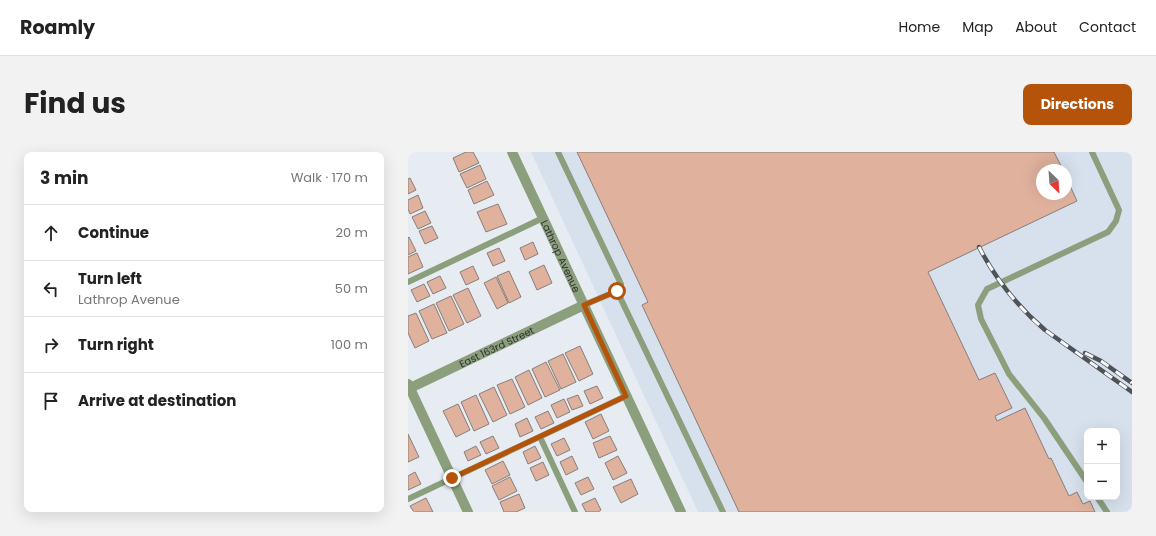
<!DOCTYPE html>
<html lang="en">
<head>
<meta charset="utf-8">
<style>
  :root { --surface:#fff; --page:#f2f2f2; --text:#222; --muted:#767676; --line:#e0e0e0; --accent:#b45309 }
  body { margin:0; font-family:Poppins,sans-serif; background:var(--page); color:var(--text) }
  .controls { position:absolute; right:12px; bottom:12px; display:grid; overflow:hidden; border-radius:8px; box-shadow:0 4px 16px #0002 }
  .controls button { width:36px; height:36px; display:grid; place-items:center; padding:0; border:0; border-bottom:1px solid var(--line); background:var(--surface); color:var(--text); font:20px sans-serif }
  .compass { position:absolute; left:628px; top:12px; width:36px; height:36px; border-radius:50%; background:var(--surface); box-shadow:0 4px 16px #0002; rotate:155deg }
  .stop { position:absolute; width:12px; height:12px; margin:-9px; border:3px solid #b45309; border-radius:50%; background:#fff }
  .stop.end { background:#b45309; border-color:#fff; box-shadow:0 1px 4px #0008 }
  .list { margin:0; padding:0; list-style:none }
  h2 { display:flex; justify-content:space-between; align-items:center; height:52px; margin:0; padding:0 16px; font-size:17px }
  h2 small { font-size:13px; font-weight:400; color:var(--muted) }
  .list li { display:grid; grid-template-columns:26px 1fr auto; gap:12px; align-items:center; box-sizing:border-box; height:56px; padding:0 16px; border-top:1px solid var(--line) }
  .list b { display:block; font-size:15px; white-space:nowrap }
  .list p { margin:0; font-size:13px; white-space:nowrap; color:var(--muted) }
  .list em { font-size:13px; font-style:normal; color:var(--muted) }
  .icon { flex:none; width:22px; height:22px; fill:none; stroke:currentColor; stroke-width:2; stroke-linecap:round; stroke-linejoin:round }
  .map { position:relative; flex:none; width:724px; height:360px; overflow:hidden; border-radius:8px }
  header { display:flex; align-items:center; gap:24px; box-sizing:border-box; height:56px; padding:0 20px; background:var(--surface); border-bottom:1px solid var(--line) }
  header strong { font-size:19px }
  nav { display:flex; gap:22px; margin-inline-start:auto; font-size:14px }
  .intro { display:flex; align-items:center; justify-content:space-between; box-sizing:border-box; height:96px; padding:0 24px }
  h1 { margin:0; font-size:28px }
  .button { padding:10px 18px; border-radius:8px; background:var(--accent); color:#fff; font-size:14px; font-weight:700 }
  main { display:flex; gap:24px; padding:0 24px }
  aside { flex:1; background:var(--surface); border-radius:8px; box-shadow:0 4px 16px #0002 }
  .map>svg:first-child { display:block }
</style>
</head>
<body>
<header>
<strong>Roamly</strong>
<nav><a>Home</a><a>Map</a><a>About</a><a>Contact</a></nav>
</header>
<div class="intro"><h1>Find us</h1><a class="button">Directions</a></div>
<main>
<aside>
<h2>3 min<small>Walk · 170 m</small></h2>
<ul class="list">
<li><svg class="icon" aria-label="ahead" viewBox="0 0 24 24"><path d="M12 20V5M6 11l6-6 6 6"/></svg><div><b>Continue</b></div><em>20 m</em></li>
<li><svg class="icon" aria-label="left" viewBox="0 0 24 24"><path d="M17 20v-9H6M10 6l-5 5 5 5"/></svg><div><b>Turn left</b><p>Lathrop Avenue</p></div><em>50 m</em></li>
<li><svg class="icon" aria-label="right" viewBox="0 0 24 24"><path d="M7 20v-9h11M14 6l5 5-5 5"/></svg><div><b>Turn right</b></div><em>100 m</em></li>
<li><svg class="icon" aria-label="arrive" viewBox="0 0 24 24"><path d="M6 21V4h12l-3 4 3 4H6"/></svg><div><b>Arrive at destination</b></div></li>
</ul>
</aside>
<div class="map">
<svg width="724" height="360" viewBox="0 0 724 360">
  <rect width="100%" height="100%" fill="#e7ecf3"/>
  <!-- built -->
  <path fill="#d7e1ed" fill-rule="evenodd" d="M123,0H724V360H290ZM634,18H658V42H634ZM679,279H709V345H679Z"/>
  <!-- building -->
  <g fill="#e0b29e" stroke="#867e7b">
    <polygon points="58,0 65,0 71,11 51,20 45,6"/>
    <polygon points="169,0 646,0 655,18 634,18 634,42 658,42 658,25 669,49 520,120 571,228 587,221 604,256 587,264 589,269 617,256 641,307 643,306 661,344 669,340 675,352 682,349 687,360 331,360 234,153 240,150"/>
    <polygon points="72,13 78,27 59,36 52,22"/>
    <polygon points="2,26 8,38 0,42 0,27"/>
    <polygon points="79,29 86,43 66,52 60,38"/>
    <polygon points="10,43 15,56 2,62 0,57 0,48"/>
    <polygon points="90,52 99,72 78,80 69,60"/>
    <polygon points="17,59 23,71 10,77 4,65"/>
    <polygon points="24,74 30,86 17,92 11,79"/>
    <polygon points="1,85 8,99 0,103 0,86"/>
    <polygon points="125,90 130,102 117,108 112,96"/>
    <polygon points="91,96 97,109 85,114 79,101"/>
    <polygon points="9,101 15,115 0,122 0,105"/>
    <polygon points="136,113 144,131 129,138 121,120"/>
    <polygon points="65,114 71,127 58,133 52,120"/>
    <polygon points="101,119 113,145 101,151 89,124"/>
    <polygon points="32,124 38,136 25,142 19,130"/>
    <polygon points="88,125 100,151 89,157 76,131"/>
    <polygon points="16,132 22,144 9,150 3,138"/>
    <polygon points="60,136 73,164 59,171 45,143"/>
    <polygon points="43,144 56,172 41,179 28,151"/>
    <polygon points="26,152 39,181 24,187 11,159"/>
    <polygon points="8,161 21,189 7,196 0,181 0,164"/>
    <polygon points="172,194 185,222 171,229 157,201"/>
    <polygon points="155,202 168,230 153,237 140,209"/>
    <polygon points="138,210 152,238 137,245 124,217"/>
    <polygon points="121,218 134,246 120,253 107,225"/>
    <polygon points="104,227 117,255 102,262 89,233"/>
    <polygon points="189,234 195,246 182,252 176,239"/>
    <polygon points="86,235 99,263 85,270 71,242"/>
    <polygon points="68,243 81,272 66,279 53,250"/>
    <polygon points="170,243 175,254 164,258 159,247"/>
    <polygon points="156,247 162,260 149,266 143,253"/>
    <polygon points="50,252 62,278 48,285 35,259"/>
    <polygon points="140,259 146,271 133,277 127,265"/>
    <polygon points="193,262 201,279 185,287 177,270"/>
    <polygon points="119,266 125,279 112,285 107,272"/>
    <polygon points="0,282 11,305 0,310"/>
    <polygon points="85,284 91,296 78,302 72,290"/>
    <polygon points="202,284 209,298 191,306 185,291"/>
    <polygon points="156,286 162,298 149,304 143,292"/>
    <polygon points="68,294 73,303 60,309 56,300"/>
    <polygon points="127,294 133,306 120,312 115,300"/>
    <polygon points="164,304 170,317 158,323 152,310"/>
    <polygon points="210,304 219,321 205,328 197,311"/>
    <polygon points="95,309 102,323 84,332 77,318"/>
    <polygon points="135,310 141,323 128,329 122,316"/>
    <polygon points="7,320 13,332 0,338 0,324"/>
    <polygon points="102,325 109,339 91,348 84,334"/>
    <polygon points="180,325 186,337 173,343 167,331"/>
    <polygon points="223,327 230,342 213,351 205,335"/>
    <polygon points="111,342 117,356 108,360 96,360 92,350"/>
    <polygon points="18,346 25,360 6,360 2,354"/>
    <polygon points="187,346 193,358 190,360 178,360 174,352"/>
  </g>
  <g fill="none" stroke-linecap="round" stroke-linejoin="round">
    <!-- lane -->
    <g stroke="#8b9f7c" stroke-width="6">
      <polyline points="150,0 213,132 209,139 176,153"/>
      <polyline points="0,130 135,66"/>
      <polyline points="209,139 315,360"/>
      <polyline points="132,285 167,360"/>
      <polyline points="679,330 636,266 601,222 573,167 570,153 579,137 700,80 708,69 711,58 684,0"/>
      <polyline points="689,345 699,360"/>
      <polyline points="0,347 218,244"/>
    </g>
    <!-- street -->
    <g stroke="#8b9f7c" stroke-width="10">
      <path id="s1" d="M104,0L273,360"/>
      <polyline points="0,232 60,360"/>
      <path id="s2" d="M0,237L176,153"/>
    </g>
    <defs>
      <g id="rail">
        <path d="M571,95C588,128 610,155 637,178L724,240"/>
        <polyline points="677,201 693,209 724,231"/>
      </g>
    </defs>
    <!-- rail casing -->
    <use href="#rail" stroke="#4f5256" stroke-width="4.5"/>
    <!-- rail -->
    <use href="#rail" stroke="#f5f9ff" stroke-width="3" stroke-dasharray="9" stroke-linecap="butt"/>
  </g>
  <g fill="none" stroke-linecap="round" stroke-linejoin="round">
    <!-- route -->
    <polyline stroke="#b45309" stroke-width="5" points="44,326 218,244 176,153 209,139"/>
  </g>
  <g text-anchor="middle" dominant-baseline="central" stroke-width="3" stroke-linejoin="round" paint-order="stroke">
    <!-- street labels -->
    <g font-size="10" fill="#2d2f32" stroke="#f5f9ff">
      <text stroke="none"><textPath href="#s1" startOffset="115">Lathrop Avenue</textPath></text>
      <text stroke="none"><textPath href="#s2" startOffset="98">East 163rd Street</textPath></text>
    </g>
  </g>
</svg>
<div class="controls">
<button>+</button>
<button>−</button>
</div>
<svg class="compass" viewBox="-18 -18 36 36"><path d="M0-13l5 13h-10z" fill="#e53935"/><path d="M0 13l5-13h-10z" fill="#767676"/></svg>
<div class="stop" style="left:209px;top:139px"></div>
<div class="stop end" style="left:44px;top:326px"></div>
</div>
</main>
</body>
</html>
